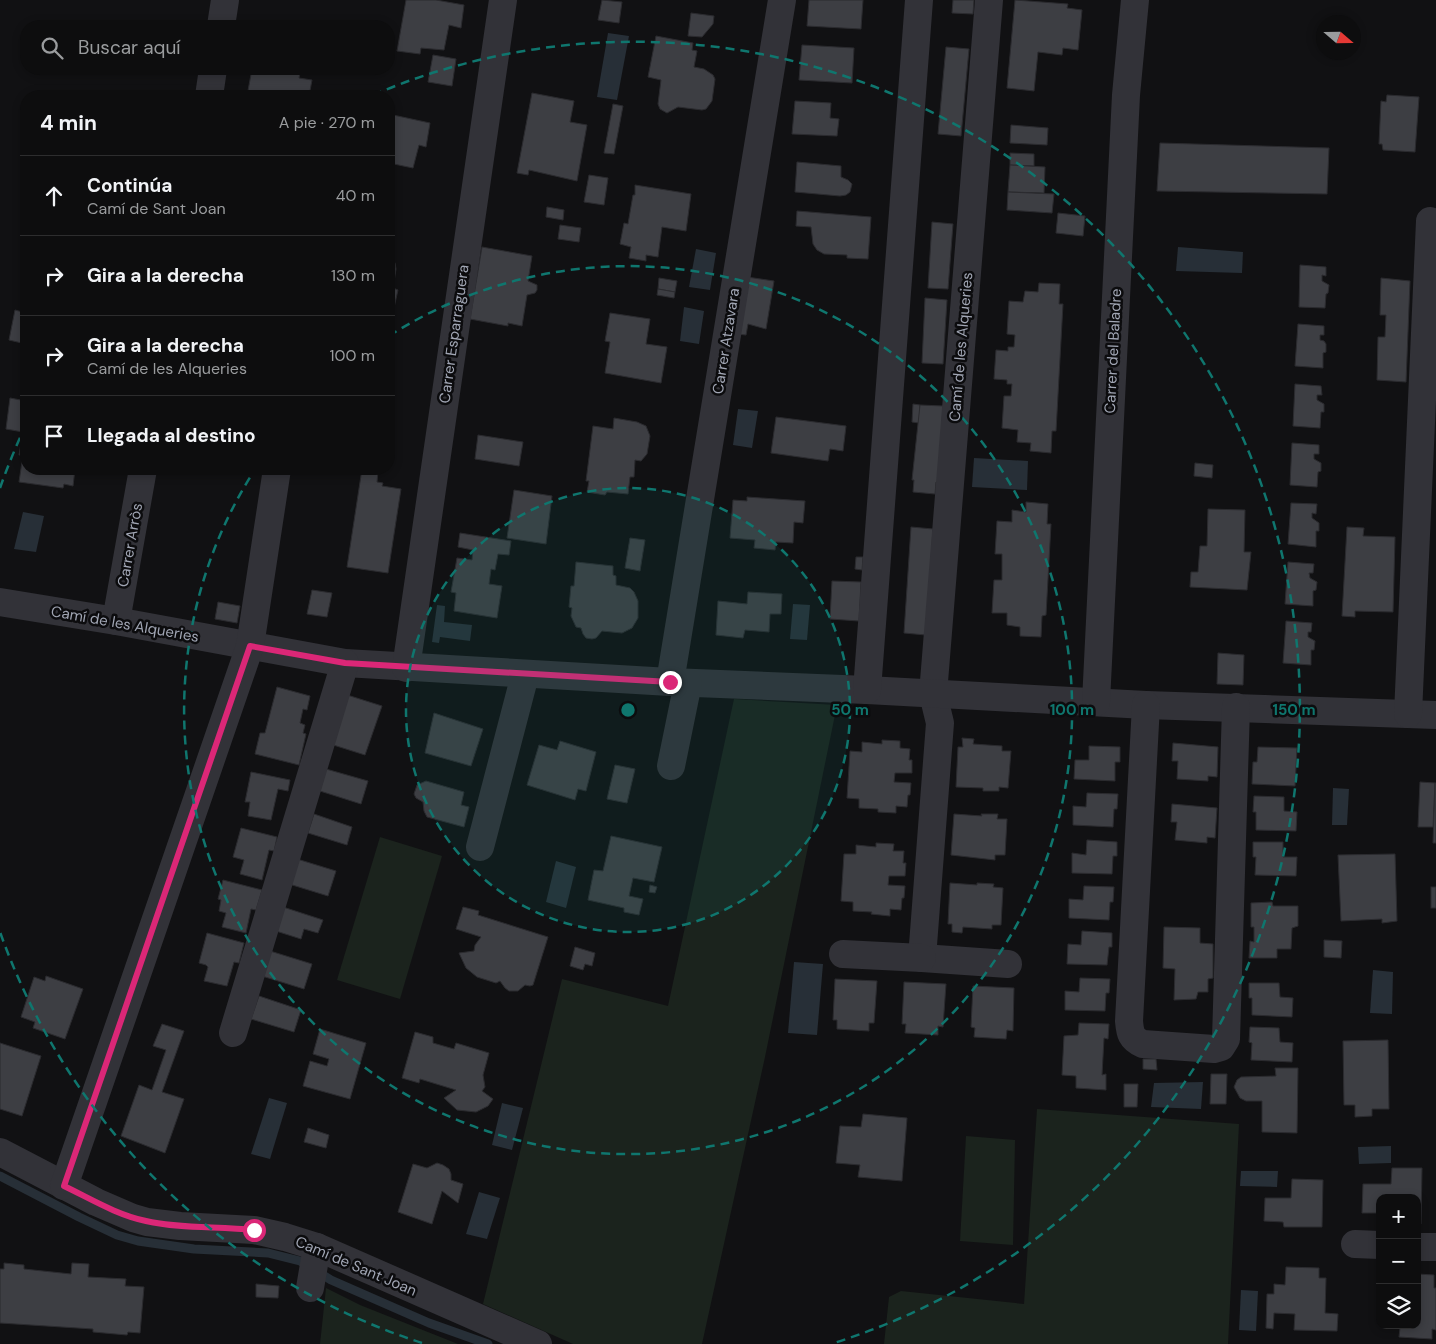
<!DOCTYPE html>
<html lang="es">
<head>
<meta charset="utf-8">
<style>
  :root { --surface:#0d0d0e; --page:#161617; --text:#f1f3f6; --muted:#9a9c9e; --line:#2d2d2e }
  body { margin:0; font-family:"DM Sans",sans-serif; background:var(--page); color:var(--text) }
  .controls { position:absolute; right:15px; bottom:15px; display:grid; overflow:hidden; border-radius:10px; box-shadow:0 2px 8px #0003 }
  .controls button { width:45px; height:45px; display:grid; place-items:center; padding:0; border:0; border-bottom:1px solid var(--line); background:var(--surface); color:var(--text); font:25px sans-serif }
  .compass { position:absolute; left:1316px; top:15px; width:45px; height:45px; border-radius:50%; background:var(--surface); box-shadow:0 2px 8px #0003; rotate:110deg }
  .stop { position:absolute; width:15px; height:15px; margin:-11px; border:4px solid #db2777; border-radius:50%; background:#fff }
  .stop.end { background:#db2777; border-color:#fff; box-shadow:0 1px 5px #0008 }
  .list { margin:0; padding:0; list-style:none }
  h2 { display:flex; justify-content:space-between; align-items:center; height:65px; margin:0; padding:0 20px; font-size:21px }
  h2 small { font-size:16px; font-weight:400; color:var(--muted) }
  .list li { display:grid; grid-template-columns:32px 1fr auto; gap:15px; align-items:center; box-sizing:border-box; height:80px; padding:0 20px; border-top:1px solid var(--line) }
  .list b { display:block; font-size:19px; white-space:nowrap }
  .list p { margin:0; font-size:16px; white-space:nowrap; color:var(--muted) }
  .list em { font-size:16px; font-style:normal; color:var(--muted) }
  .icon { flex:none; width:28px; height:28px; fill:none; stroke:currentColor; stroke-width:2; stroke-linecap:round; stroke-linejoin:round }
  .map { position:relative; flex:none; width:1436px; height:1344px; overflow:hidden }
  .search { position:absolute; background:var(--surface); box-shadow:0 2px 8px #0003; left:20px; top:20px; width:375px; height:55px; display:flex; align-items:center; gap:12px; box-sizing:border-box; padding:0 18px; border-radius:20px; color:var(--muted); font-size:19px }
  .panel { position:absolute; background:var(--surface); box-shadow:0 2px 8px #0003; left:20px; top:90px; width:375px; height:385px; border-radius:20px }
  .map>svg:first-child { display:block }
</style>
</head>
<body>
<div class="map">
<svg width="1436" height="1344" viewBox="0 0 1436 1344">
  <rect width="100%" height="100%" fill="#111113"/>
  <!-- green -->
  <g fill="#1b231d">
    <polygon points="734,699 837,705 765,1057 702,1344 573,1344 483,1304 562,979 668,1006"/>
    <polygon points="380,837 442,856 400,999 337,980"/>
    <polygon points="1037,1109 1239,1124 1228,1344 884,1344 889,1297 901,1291 1024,1304"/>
    <polygon points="966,1136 1015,1140 1013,1245 960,1241"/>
    <polygon points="326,1288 360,1305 458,1344 320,1344"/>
  </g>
  <!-- water -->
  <g fill="#272f37">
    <polygon points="608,33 629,36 617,100 597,97"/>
    <polygon points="1178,247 1243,252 1242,273 1176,271"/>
    <polygon points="696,249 716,253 710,290 689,287"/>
    <polygon points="684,307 704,311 699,344 680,341"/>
    <polygon points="738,409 758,411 752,448 733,445"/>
    <polygon points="974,458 1028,461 1027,490 972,487"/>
    <polygon points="23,512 44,516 36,552 14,549"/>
    <polygon points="793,604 810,605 807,640 790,639"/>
    <polygon points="437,605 445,606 444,622 472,625 470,641 440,637 439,643 432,642"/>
    <polygon points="1333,788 1349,789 1347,825 1332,825"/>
    <polygon points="556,861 576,867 566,908 546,902"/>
    <polygon points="794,962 823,964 817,1035 788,1033"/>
    <polygon points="1373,970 1393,972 1392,1014 1370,1013"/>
    <polygon points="1203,1082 1201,1109 1151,1107 1154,1083"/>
    <polygon points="269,1098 287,1103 270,1159 251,1154"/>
    <polygon points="502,1103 523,1108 512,1150 492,1145"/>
    <polygon points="1391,1146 1391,1163 1359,1164 1358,1147"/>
    <polygon points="1241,1171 1278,1171 1277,1187 1240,1186"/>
    <polygon points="479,1192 500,1198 487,1239 466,1234"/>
    <polygon points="1241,1290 1258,1291 1256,1331 1239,1330"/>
  </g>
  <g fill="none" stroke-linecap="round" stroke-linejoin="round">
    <!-- stream -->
    <polyline stroke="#272f37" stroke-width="9" points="0,1176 79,1217 117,1235 138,1241 194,1249 268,1253 300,1261 331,1280 429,1323 488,1344"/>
  </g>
  <!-- building -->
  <g fill="#3d3e43" stroke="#2b2b2f">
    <polygon points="406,0 436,0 464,5 461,28 449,25 444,50 421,48 420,54 397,51"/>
    <polygon points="602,0 622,2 619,23 598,20"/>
    <polygon points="809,0 863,0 861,29 807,26"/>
    <polygon points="953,0 974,0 973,14 952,13"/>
    <polygon points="1015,0 1068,4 1067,8 1082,10 1078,50 1063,48 1062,55 1038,52 1034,91 1007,88"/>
    <polygon points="691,13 714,16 713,24 702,37 688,36"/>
    <polygon points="656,36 693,43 692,50 697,51 694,67 704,69 713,75 715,79 712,101 706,109 702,110 678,107 667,113 660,109 658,104 661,80 648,77"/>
    <polygon points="802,45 854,48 852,83 799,80"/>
    <polygon points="946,47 969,49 961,136 938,134"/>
    <polygon points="433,55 456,59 452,86 428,82"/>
    <polygon points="252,69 301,69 299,78 312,80 309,96 247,96"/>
    <polygon points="532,93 574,101 570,122 587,125 577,181 529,170 528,175 517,173"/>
    <polygon points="1387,95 1419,97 1415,152 1383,150 1382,144 1379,144 1381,101 1386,102"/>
    <polygon points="795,101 831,103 830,118 839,119 837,136 792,134"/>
    <polygon points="613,104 623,106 614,154 604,153"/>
    <polygon points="393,115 430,123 426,147 419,145 413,168 389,163 389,128"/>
    <polygon points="1011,125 1048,128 1047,145 1010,143"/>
    <polygon points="1160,143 1329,148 1327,194 1157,191"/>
    <polygon points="1010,153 1034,154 1034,166 1010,165"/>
    <polygon points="797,162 841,166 841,177 848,180 852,184 850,192 846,195 840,196 795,192"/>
    <polygon points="1010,165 1045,167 1044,193 1008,192"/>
    <polygon points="589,175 608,178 604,205 584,202"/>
    <polygon points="635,185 691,194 686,231 662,227 658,257 646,255 646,261 629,258 631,247 620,244 624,223 628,224 633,195 635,195"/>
    <polygon points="1008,192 1054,194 1052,213 1007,210"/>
    <polygon points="547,207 564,210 563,220 546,217"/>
    <polygon points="797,211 871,217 868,259 847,258 847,255 824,254 817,250 813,244 811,227 796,226"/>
    <polygon points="1058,213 1085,216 1083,236 1056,233"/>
    <polygon points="932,222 953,224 948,289 928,288"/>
    <polygon points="560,225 581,228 579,242 558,239"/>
    <polygon points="482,247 532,256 528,281 537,285 537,290 535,293 527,295 522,326 508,323 508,326 470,319"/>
    <polygon points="389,255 395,263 396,269 393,288 398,290 393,312 389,311"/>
    <polygon points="1300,265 1326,267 1326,276 1322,275 1322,281 1329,285 1328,293 1326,294 1325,308 1299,307"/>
    <polygon points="747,277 774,281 766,329 748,324 746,335 737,334"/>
    <polygon points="659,278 677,281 675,292 658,289"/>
    <polygon points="1381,278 1410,281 1406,382 1377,380 1378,337 1385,337 1386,315 1380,315"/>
    <polygon points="1039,283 1060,284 1059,304 1063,304 1056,431 1052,431 1051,453 1030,451 1031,443 1017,442 1018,430 1002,428 1004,396 1011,396 1012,384 1007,384 1007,380 994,379 996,350 1008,351 1008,347 1014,347 1015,335 1007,334 1009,301 1023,302 1025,291 1038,292"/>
    <polygon points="658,289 675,292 674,298 657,295"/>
    <polygon points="925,298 947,300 943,364 922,363"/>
    <polygon points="15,310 26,313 26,344 9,340"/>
    <polygon points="610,313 650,319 646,344 667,347 661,383 605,373 610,342 605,341"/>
    <polygon points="1298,324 1324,326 1324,335 1320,335 1320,340 1324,341 1326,344 1326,352 1323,353 1323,368 1295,366"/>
    <polygon points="1295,384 1321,386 1322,395 1317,395 1317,400 1324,404 1324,412 1321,412 1320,428 1293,426"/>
    <polygon points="10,398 26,401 26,469 75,469 73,486 64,484 63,488 19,482 23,455 19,455 23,432 6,429"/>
    <polygon points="913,404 920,405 919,423 912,422"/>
    <polygon points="920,405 943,406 939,482 936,482 935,494 913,492 914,480 912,480"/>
    <polygon points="776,417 846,426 843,451 830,449 828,461 771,453"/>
    <polygon points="614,418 637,422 646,426 650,436 647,454 641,461 635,460 634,477 630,477 628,494 607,492 605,495 587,492 589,481 586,481 593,426 613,429"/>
    <polygon points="478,435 523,442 519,466 475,459"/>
    <polygon points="1292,443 1319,445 1319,454 1314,454 1314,459 1321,463 1321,471 1318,472 1317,487 1290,485"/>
    <polygon points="1195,463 1213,465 1212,478 1194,476"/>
    <polygon points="362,469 378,471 377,482 383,483 382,486 401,489 388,573 347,567"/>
    <polygon points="514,490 552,496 546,544 507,538"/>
    <polygon points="747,497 805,501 803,523 794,522 793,543 776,542 775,550 754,548 755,540 730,538 733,500 747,501"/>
    <polygon points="1026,502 1048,504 1047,524 1051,524 1046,615 1042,616 1041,637 1020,636 1020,627 1007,625 1007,613 992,613 994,580 1002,580 1002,554 995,554 997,521 1012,522 1012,510 1026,512"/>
    <polygon points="1291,503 1317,504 1316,514 1312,513 1312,518 1319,523 1319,531 1316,531 1316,547 1288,544"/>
    <polygon points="1208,509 1245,510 1244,552 1251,552 1247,590 1190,587 1191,572 1198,572 1200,546 1207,546"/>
    <polygon points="911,527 933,529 926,635 904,633"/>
    <polygon points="1347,527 1364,528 1363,536 1395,537 1393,612 1355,611 1355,617 1342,616"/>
    <polygon points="460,533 511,541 509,555 498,554 495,570 491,569 489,584 502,586 497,618 454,611 456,593 451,592 457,558 472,560 473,550 458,547"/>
    <polygon points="630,538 645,540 640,571 625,568"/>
    <polygon points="856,557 863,557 862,570 855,569"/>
    <polygon points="576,562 613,566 613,575 616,576 616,585 630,588 634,592 638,601 638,618 632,628 622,633 602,631 596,638 592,639 586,638 583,634 581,628 576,627 571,616 572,608 569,607 571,586 574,586"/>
    <polygon points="1288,562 1314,564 1313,573 1309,573 1310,578 1317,582 1316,590 1313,591 1313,606 1285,604"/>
    <polygon points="832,581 861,582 859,621 830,619"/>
    <polygon points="312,590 332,593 327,617 307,614"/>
    <polygon points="748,592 782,594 781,614 770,614 769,632 745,630 743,638 716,635 718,601 747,604"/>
    <polygon points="218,602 240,606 237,623 215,619"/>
    <polygon points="1286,621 1312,623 1311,632 1308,632 1308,637 1315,641 1314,650 1311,650 1311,665 1283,663"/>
    <polygon points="1218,653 1244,655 1243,685 1217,684"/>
    <polygon points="277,687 310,696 307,710 303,709 300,723 305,725 303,733 306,734 299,765 255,754 260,733 265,733"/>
    <polygon points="344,694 382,706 365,755 327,743"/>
    <polygon points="434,713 483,729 471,766 425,753"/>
    <polygon points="962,738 974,739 973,744 1002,746 1002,751 1011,751 1008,788 999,787 999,791 983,791 983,788 956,787 958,747 963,747"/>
    <polygon points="882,740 900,741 900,748 910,749 909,760 912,760 912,773 895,773 894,782 911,783 910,795 908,795 907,807 896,806 896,813 878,812 878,809 859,808 859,799 847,798 850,751 862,752 862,742 882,744"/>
    <polygon points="560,741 596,752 586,791 578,789 575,800 527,785 539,745 557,750"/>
    <polygon points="1173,743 1218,747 1217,777 1208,776 1208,781 1177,779 1178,761 1172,761"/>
    <polygon points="1089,746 1120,747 1120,762 1115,762 1115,781 1074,779 1075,760 1089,760"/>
    <polygon points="1258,747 1297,748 1295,786 1252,784 1253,762 1257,762"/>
    <polygon points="615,765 635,769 627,803 607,799"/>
    <polygon points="326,769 368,781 361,804 320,791"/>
    <polygon points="251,772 290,780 288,791 278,789 271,820 248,816 250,802 245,802"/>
    <polygon points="426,781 464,792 461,805 469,807 464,827 427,817 424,811 423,802 416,798 414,794 417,785"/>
    <polygon points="1420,782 1435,783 1433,827 1418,827"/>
    <polygon points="1435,783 1436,783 1436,843 1433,843"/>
    <polygon points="1087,793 1118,794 1117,809 1114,809 1113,827 1073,825 1073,806 1086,807"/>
    <polygon points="1254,796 1284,797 1284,811 1297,812 1296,831 1256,830 1256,812 1253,812"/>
    <polygon points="1172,804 1217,808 1215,838 1207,837 1207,843 1175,840 1177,822 1171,822"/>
    <polygon points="314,814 352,827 347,845 308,833"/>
    <polygon points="954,814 982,816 981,814 998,814 997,819 1007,819 1005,855 995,855 995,860 951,855"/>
    <polygon points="241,828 277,837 274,851 269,850 262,880 240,874 244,860 233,857"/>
    <polygon points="611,836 662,847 654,882 633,878 629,896 643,899 639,915 624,912 624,908 588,900 594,870 603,871"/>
    <polygon points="1087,840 1117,842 1117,856 1113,856 1112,874 1072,873 1072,853 1086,855"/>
    <polygon points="1253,842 1283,842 1283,857 1297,857 1296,876 1255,875 1256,857 1253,857"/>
    <polygon points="876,843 894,844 893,851 904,851 903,863 906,863 905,876 889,876 888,885 905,886 904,898 902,898 901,910 890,909 890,916 871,914 872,912 853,911 853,902 841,901 844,854 856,854 856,845 876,847"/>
    <polygon points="1395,854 1397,921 1382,923 1382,919 1341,921 1338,855"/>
    <polygon points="297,859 336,871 328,896 289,884"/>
    <polygon points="223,880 262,890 256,910 251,909 246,933 222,927 226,913 219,911 221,900 218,899"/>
    <polygon points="950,883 977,885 977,883 994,884 993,887 1003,888 1001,925 992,925 992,929 963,927 962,933 952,932 952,924 948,924"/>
    <polygon points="650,885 657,887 655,893 649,892"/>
    <polygon points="1084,886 1114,887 1113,902 1110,902 1109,920 1069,918 1069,899 1083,900"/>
    <rect x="1431" y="887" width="5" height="21"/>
    <polygon points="1272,902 1273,906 1298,906 1298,926 1292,928 1291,949 1277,949 1277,958 1249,958 1250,941 1254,942 1254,927 1251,927 1251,903"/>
    <polygon points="283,907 323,920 318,933 304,929 301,939 276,931"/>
    <polygon points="463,907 479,911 478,915 548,937 533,985 530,986 525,985 518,991 509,991 505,988 500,981 496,983 477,977 466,968 459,953 474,951 475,945 481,937 456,929"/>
    <polygon points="1164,927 1200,928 1200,943 1213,944 1213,978 1208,979 1208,992 1198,992 1196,999 1174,1000 1175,969 1163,968"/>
    <polygon points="1082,931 1112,933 1112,947 1109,947 1107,965 1067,964 1068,944 1081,945"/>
    <polygon points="207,933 244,943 239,963 234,962 227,986 204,981 208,967 206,965 199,963"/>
    <polygon points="1324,940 1342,941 1341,958 1324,957"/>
    <polygon points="575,947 595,953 592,966 585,964 583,970 570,966"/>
    <polygon points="270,951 312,964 304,989 262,976"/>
    <polygon points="46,976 83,989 65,1039 33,1028 35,1022 21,1017 34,977 45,981"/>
    <polygon points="1080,978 1110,979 1109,993 1106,993 1105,1011 1065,1010 1065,991 1079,992"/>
    <polygon points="835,979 877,981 874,1023 869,1023 869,1031 837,1029 837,1020 833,1020"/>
    <polygon points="904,982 946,984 943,1027 938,1026 938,1035 905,1033 906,1024 902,1024"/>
    <polygon points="1249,983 1279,983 1280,997 1293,998 1292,1017 1252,1015 1252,998 1249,998"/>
    <polygon points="973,986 1014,988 1013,1031 1007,1030 1006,1039 974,1037 975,1028 971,1027"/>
    <polygon points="259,996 301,1010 294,1032 251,1019"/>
    <polygon points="1079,1023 1109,1024 1108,1039 1104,1038 1102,1075 1106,1074 1106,1090 1076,1088 1076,1076 1062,1075 1064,1036 1078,1035"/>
    <polygon points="162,1024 184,1031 162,1092 184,1099 165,1153 121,1136 139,1085 152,1090 166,1050 153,1046"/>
    <polygon points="1250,1027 1279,1028 1280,1042 1293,1043 1292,1062 1251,1060 1252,1043 1249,1042"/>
    <polygon points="320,1029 366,1043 350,1099 303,1086 310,1061 327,1066 329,1059 313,1054"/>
    <polygon points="415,1032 433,1037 433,1043 454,1049 456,1043 489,1053 483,1075 485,1087 482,1091 493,1099 488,1106 476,1112 457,1110 444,1098 456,1090 420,1079 419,1083 402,1078"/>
    <polygon points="1388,1040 1389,1109 1372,1109 1372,1116 1355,1117 1355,1105 1344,1105 1343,1041"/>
    <polygon points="0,1043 41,1056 22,1116 0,1109"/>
    <polygon points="1143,1059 1156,1059 1157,1070 1143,1069"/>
    <polygon points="1275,1068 1298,1068 1297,1133 1262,1132 1262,1101 1246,1101 1240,1098 1234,1087 1237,1080 1241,1077 1276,1076"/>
    <polygon points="1211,1074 1227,1074 1226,1104 1210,1104"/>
    <polygon points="1124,1084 1138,1084 1137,1107 1124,1107"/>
    <polygon points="863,1114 907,1118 902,1181 858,1177 860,1165 836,1163 840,1126 861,1127"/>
    <polygon points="308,1128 329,1135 326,1148 304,1142"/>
    <polygon points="437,1163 443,1165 449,1169 451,1174 451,1180 463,1184 458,1203 442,1191 432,1224 398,1212 413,1164 427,1168"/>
    <polygon points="1392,1168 1422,1168 1421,1224 1417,1224 1417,1198 1380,1198 1380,1213 1362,1213 1363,1184 1391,1184"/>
    <polygon points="1292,1179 1323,1180 1322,1227 1284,1227 1283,1222 1264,1221 1265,1198 1291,1198"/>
    <polygon points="4,1263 24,1265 24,1269 71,1274 72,1263 89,1264 88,1277 126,1279 125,1286 144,1287 140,1333 128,1332 127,1335 93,1332 93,1329 0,1323 0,1269 4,1269"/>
    <polygon points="1286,1267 1319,1268 1319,1278 1326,1278 1325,1313 1338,1314 1337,1331 1294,1330 1295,1314 1274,1313 1273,1329 1266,1328 1267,1294 1274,1294 1274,1284 1285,1285"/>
    <polygon points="1417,1274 1434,1275 1434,1288 1436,1288 1436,1330 1432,1329 1432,1339 1399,1337 1400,1328 1384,1328 1384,1325 1417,1325"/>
    <polygon points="256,1284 279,1286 278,1298 256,1297"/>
  </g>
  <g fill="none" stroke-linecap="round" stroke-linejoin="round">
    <!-- minor -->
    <g stroke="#323238" stroke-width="28">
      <polyline points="989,0 933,694 940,723 922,958 1008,964"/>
      <polyline points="221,26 225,0"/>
      <polyline points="209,96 213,69"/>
      <polyline points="0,602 116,621 345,663 670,682 867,690 1146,705 1436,715"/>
      <polyline points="116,621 143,469"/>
      <polyline points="406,668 503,0"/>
      <polyline points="670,682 782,0"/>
      <polyline points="867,690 919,0"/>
      <polyline points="1096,702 1126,95 1135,0"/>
      <path d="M1146,705L1129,1021C1130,1033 1131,1039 1143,1044L1214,1049L1221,1047L1226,1039L1236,707"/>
      <polyline points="1408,714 1430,221"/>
      <polyline points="671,766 688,683"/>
      <polyline points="480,847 525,675"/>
      <polyline points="843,954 922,958"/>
      <polyline points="233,1033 345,663"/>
      <polyline points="0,1152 96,1202 133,1218 147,1222 180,1226 254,1230 285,1237 317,1247 538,1344"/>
      <polyline points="64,1186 250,646 277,469"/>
      <polyline points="1355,1244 1380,1245"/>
      <polyline points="1417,1247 1436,1247"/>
      <polyline points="310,1288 317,1247"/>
    </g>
  </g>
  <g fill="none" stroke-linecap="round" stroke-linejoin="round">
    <!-- route -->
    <path stroke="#db2777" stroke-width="6" d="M254,1230C218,1226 181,1229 146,1221C117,1215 91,1199 64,1186L250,646L345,663L670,682"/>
  </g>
  <!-- distance rings -->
  <circle cx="628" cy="710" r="222" fill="#0f766e" fill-opacity=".12"/>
  <g fill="none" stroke="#0f766e" stroke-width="2.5" stroke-dasharray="9 6">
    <circle cx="628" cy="710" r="222"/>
    <path d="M389 336A444 444 0 1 1 254 471"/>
    <path d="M422 1343A666 666 0 0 1 0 932M0 488A666 666 0 0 1 24 429M373 95A666 666 0 1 1 834 1343"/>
  </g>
  <g text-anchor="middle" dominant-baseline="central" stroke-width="5" stroke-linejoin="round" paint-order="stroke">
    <!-- street labels -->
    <g font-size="15" fill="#a1a6b4" stroke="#0c0c0e">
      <text transform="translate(454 334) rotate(-82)">Carrer Esparraguera</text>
      <text transform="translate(726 341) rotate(-81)">Carrer Atzavara</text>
      <text transform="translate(961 347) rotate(-85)">Camí de les Alqueries</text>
      <text transform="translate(1113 351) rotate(-87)">Carrer del Baladre</text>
      <text transform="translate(130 545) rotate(-80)">Carrer Arròs</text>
      <text transform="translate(125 624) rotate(10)">Camí de les Alqueries</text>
      <text transform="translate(356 1266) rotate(23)">Camí de Sant Joan</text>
    </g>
  </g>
  <circle cx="628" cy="710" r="8" fill="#0f766e" stroke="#0c0c0e" stroke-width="2.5"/>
  <g font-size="15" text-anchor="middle" font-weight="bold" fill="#0f766e" stroke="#0c0c0e" stroke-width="5" stroke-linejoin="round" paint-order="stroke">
    <text x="850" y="715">50 m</text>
    <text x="1072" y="715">100 m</text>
    <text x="1294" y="715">150 m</text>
  </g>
</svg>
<div class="controls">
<button>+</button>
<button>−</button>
<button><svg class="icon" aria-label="layers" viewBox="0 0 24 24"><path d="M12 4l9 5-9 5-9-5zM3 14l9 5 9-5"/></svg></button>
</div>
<svg class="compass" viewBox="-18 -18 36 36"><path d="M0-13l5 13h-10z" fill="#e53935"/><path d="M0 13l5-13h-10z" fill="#9a9c9e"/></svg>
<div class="stop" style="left:254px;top:1230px"></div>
<div class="stop end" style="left:670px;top:682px"></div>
<div class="search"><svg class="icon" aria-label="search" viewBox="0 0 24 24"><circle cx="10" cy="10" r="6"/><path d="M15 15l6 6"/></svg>Buscar aquí</div>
<section class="panel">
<h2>4 min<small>A pie · 270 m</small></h2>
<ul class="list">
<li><svg class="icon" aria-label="ahead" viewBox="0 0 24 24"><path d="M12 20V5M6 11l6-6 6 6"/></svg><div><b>Continúa</b><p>Camí de Sant Joan</p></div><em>40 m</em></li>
<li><svg class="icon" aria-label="right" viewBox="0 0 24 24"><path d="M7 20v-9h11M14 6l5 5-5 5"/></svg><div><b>Gira a la derecha</b></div><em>130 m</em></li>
<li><svg class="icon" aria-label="right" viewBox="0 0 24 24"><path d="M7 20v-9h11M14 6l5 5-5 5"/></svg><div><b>Gira a la derecha</b><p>Camí de les Alqueries</p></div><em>100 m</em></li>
<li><svg class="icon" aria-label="arrive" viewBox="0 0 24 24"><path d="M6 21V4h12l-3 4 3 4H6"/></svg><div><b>Llegada al destino</b></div></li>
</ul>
</section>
</div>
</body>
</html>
